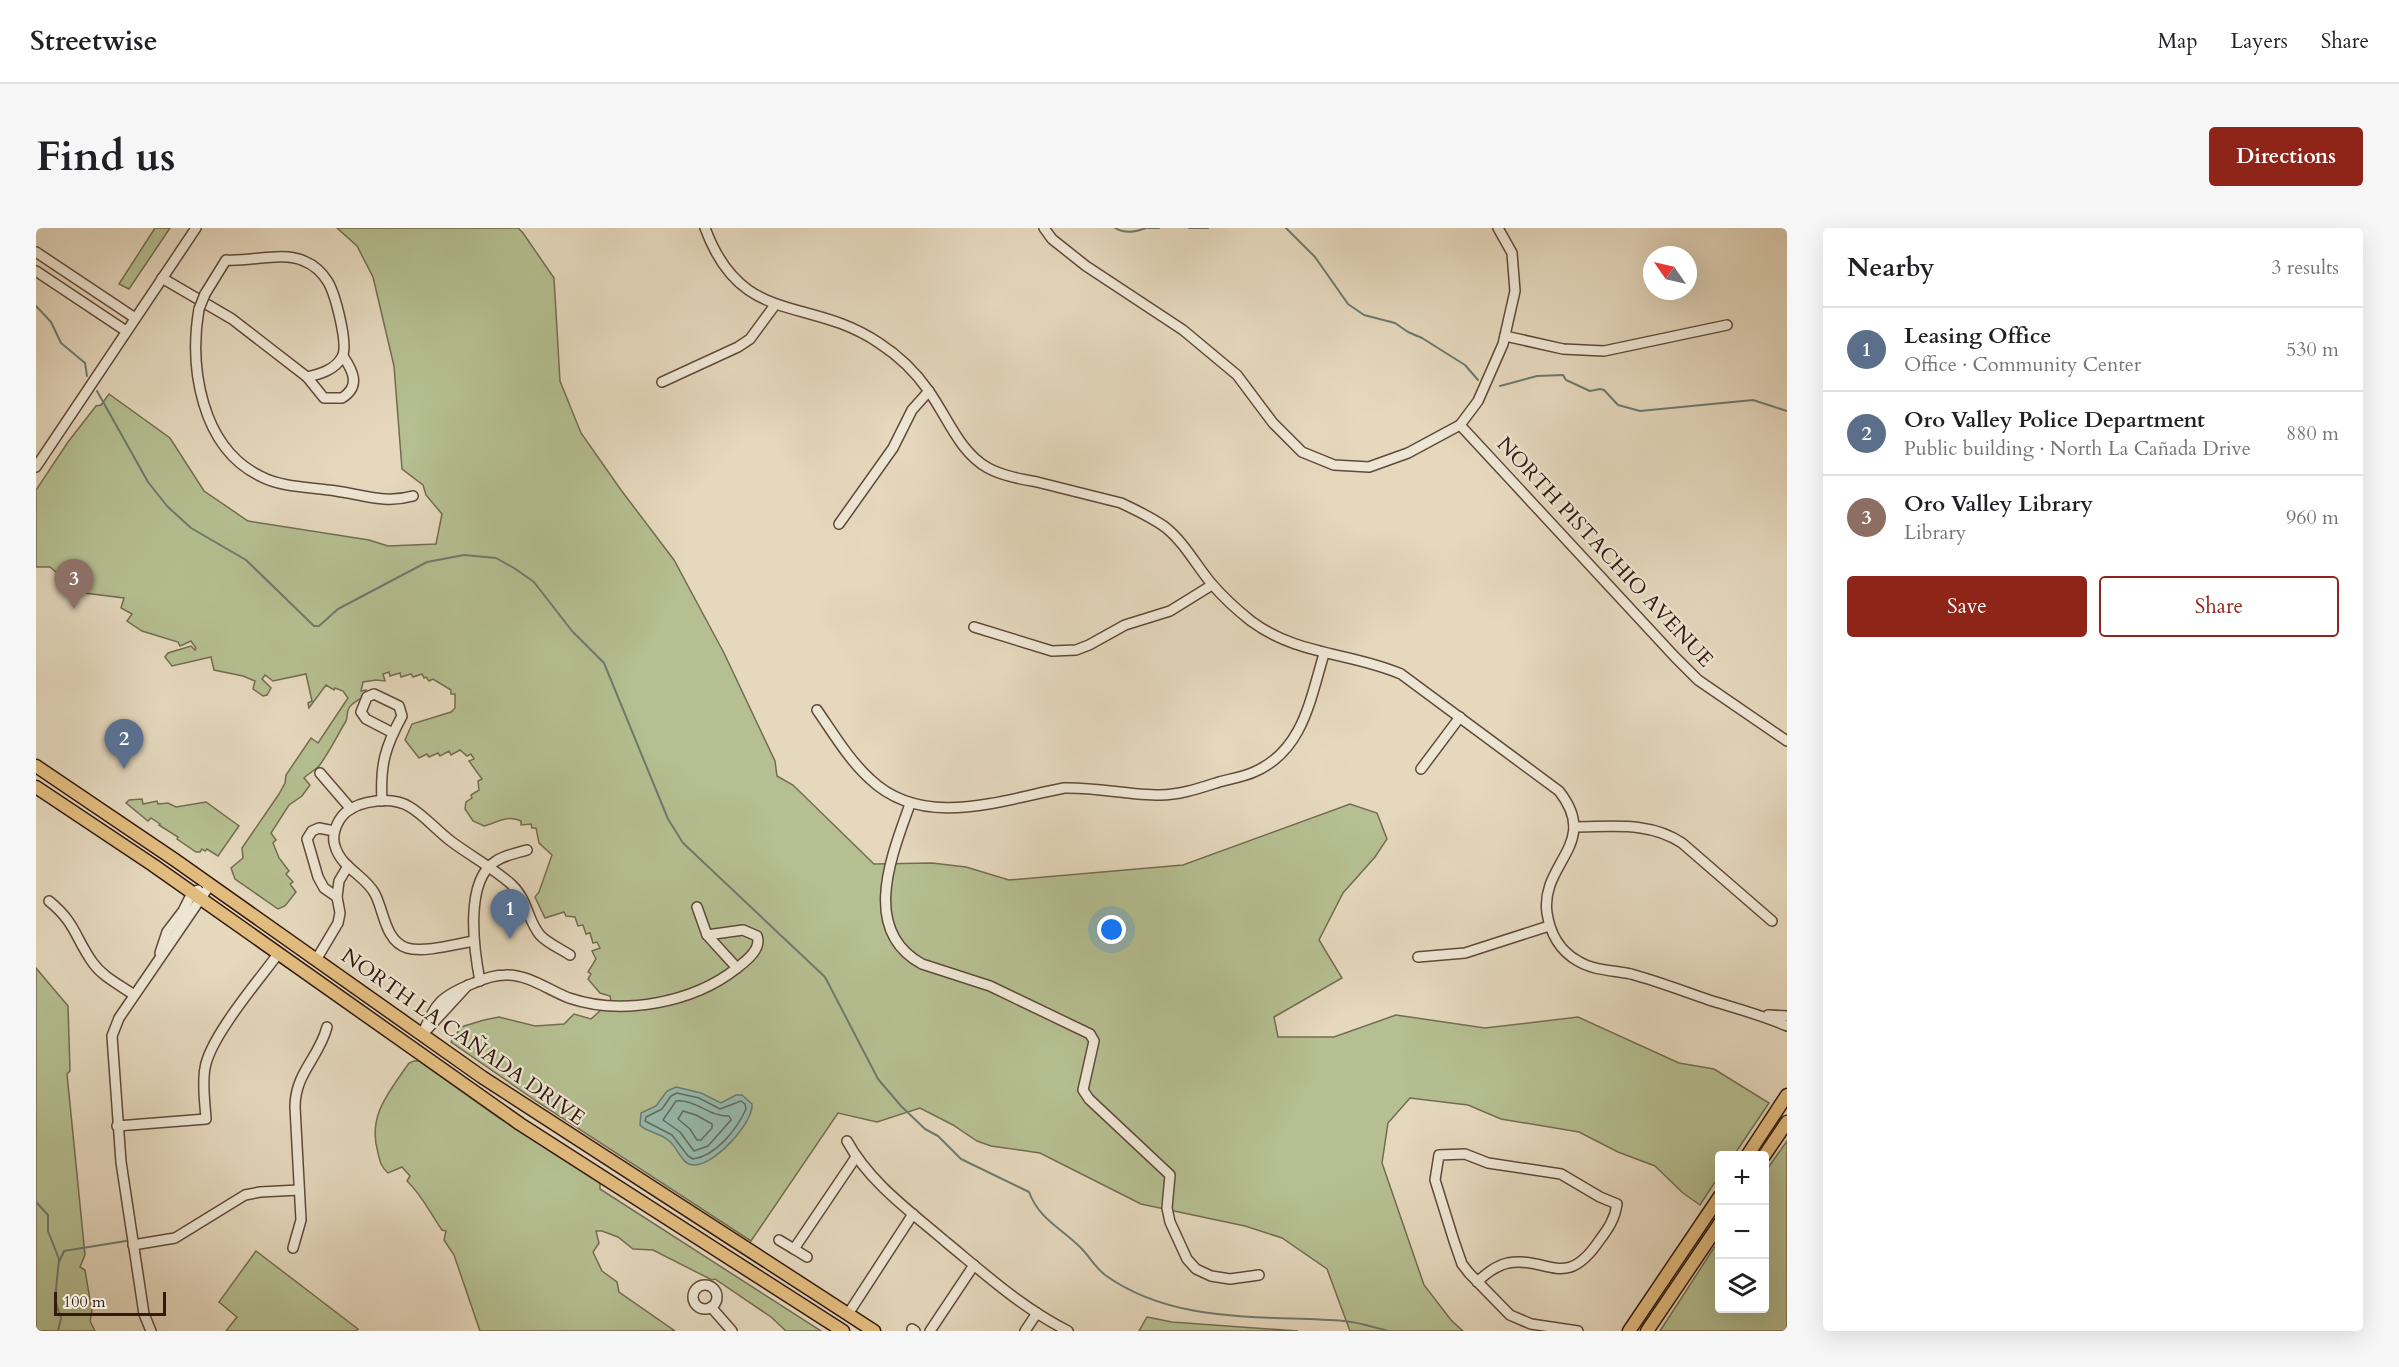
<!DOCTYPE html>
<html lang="en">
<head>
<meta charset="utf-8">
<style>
  :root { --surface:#fff; --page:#f6f6f6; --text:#202124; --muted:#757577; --line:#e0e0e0; --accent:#8f2418 }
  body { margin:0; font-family:Cardo,serif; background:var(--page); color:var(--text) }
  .controls { position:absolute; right:18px; bottom:18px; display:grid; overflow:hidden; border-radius:6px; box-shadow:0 6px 24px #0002 }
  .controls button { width:54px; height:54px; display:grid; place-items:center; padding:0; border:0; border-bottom:2px solid var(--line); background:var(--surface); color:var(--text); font:30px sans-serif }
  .compass { position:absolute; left:1607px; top:18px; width:54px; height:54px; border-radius:50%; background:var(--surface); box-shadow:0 6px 24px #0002; rotate:304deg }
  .scale { position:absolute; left:18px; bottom:15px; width:112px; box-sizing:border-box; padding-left:6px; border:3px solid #331a0f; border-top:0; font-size:16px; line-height:21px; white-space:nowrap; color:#331a0f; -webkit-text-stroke:4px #eee6d4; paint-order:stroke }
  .you { position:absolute; left:1076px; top:702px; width:21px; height:21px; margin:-15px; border:4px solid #fff; border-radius:50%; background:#1a73e8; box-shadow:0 0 0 9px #1a73e833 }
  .badge { display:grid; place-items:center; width:39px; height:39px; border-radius:50%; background:var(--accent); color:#fff; font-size:20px; font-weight:700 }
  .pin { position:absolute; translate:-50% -50px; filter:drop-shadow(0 2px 3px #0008) }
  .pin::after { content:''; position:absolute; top:32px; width:21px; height:18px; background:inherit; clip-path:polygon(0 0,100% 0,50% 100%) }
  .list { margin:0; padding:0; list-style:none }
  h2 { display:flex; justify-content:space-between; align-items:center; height:78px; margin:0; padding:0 24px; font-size:26px }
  h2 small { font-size:20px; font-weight:400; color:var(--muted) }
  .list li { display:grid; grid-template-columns:39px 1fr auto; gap:18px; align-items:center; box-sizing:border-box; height:84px; padding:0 24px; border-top:2px solid var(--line) }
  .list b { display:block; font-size:22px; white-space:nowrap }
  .list p { margin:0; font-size:20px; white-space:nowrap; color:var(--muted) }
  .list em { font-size:20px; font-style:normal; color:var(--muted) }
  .actions { display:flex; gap:12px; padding:18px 24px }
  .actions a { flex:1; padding:14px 0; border:2px solid var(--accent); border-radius:6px; text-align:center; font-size:21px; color:var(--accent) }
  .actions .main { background:var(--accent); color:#fff }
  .icon { flex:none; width:33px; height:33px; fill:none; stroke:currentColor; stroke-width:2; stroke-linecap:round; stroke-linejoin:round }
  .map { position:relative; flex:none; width:1751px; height:1103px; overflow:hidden; border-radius:6px }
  header { display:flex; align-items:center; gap:36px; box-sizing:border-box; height:84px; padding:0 30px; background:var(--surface); border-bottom:2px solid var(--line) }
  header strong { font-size:28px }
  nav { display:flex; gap:33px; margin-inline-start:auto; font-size:21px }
  .intro { display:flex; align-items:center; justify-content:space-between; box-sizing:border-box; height:144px; padding:0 36px }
  h1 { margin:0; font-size:42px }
  .button { padding:15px 27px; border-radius:6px; background:var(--accent); color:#fff; font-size:21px; font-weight:700 }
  main { display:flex; gap:36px; padding:0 36px }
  aside { flex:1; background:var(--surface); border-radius:6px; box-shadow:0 6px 24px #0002 }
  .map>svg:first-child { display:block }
</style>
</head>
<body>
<header>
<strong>Streetwise</strong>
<nav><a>Map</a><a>Layers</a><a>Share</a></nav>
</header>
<div class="intro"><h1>Find us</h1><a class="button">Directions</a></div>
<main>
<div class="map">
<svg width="1751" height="1103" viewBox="0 0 1751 1103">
  <rect width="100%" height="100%" fill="#e5d8bd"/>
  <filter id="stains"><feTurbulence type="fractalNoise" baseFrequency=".00333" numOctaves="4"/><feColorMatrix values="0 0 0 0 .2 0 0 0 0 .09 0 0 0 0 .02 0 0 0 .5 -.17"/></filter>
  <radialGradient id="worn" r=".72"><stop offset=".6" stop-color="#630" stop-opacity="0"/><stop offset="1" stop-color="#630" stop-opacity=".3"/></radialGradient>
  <!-- green -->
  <g fill="#b5bf91" stroke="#746c50" stroke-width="1.5">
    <polygon points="119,0 134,0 93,61 83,56"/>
    <path d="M301,0H482L487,5L518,50L524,153L545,205L585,262L638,332L688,425L739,533L741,548L757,557L838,636L896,635L930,639L973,652L1147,637L1314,576L1341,585L1351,611L1339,629L1307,665L1283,712L1306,750L1238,789L1242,809H1298L1360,787L1449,800L1542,789L1643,835L1678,841L1733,875L1698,927L1684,928L1683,948L1664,977L1647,965L1619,938L1582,924L1543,904L1465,891L1432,877L1374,870L1352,895L1346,935L1388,1057L1415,1092L1427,1103H1314L1291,1041L1246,1010L1209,998L1105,976L1004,925L955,918L941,913L917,897L884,880L841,894L802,885L715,1013L500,873L415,814L425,799L448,792L463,789L499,798L528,796L538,786L555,791L575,773L574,768L564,765L552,751L555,746L552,744L560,731L556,723L564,720L561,714L557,715L554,705L550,706L547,697L542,698L539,689L530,688L528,684L509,690L499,669L503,664L516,627L503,615L500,600H496L495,596L485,597V593C472,586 460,595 448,598L437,593L429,581L430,574L436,570L435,567L443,562L442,553L446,551L433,533L438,531L435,526L431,528L424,522L415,527L413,523L404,528L402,525L393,529L391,526L383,530L369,512L376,496L415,484L419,480V466H415V462L397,451L393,453L390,449L388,450L386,446L377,449L375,446L365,449L364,445L354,448L353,444L347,446L349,453L340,452L327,454L325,463L330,462V466C325,472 317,473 313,480C310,485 312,489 310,493C301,508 293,525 283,538C278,543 273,545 268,550L274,557L266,568L253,577L235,605L240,612L237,615L243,630L253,643L250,646L257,654L254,656L260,664L249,678L242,681L199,651L195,640L207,630L206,620L243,566L249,555L250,547L275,510L282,515L312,470L307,463L299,460L298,462L290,457L273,480L272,475L276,473L270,446L237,453L229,447L226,451L235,460L231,467L227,468L217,461L219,453L207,448L178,442L175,429L136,438L129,429L132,425L155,418L159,422L160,420L155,413L144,418L142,414L106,403L91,393L96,386L85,380L88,370L48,365L32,355L14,339H0V262L32,214L60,178L65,177L73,166L134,210L168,263L212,293L333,312L352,318L400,316L406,286L390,267L387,257L366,241L358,138L337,49L321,18Z"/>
    <polygon points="106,571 107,576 121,573 122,576 132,575 140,579 170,574 203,598 182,628 171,621 169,623 166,621 164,624 160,624 141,611 142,609 123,597 124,596 115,590 112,593 90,575 93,572"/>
    <polygon points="0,740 32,778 34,843 31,846 49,1027 44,1039 49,1042 56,1084 54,1093 59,1103 0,1103"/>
    <path d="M378,833H383L460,888L564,955V961L785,1103H750L735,1089L679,1051L676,1052L617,1022L597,1021L582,1009L566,1003H560L563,1015L557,1024L566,1043L581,1054L583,1064L639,1103H444L418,1027L408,1012L410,1003L406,1002C394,985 386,967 371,953L374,948L366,939L352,945C345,939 344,933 342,925C331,888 353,864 373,835Z"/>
    <polygon points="1751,913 1751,1103 1624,1103 1683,1012 1684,1080 1728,1080 1729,944"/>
    <polygon points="220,1023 322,1101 320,1103 190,1103 201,1089 183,1074"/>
    <polygon points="1111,1089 1136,1094 1262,1103 1103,1103"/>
  </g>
  <!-- water -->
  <path fill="#96baad" stroke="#6e7a6e" stroke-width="1.5" d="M640,859L665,865L685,875L700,867H706L716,876C718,894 678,938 658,937C645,937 642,919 632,912C624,905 610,904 604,897L605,885L620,878L631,863Z"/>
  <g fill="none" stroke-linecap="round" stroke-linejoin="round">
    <!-- shore -->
    <g stroke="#646a5e" stroke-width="1.5">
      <path d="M641,865L663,870L684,881L705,873L709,876L710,881C701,901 680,928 657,931L652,928L636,907L609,893L610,889L626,881L635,868Z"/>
      <path d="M640,873C660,871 673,889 693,888L695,892L672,918L658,923L644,904L627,892Z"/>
      <polygon points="647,883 660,887 676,896 676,900 665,912 661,912 654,901 642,891"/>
    </g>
    <!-- stream -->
    <g stroke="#6e7a6e" stroke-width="2">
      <path d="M1079,0C1089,6 1099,4 1110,0"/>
      <polyline points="1112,0 1123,0"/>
      <polyline points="1153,0 1172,0"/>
      <polyline points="1250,0 1279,29 1312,76 1328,87 1359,95 1372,104 1386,110 1429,137 1442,152"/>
      <polyline points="0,78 15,94 25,115 49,135 51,148"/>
      <polyline points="1464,158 1501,148 1527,147 1530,152 1554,163 1564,161 1568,162 1582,177 1604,183 1717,172 1751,183"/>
      <path d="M61,163L112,254L131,278L155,300L210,332L278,398H283L302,381L391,334L428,327L460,330L478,340L498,354L536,403L568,435L632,591L647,615L789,749L842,851L865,878L889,901L902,908L925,931L993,964C1003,991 1025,1000 1045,1020C1053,1028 1060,1040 1069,1047C1139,1097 1227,1087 1308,1093C1323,1094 1339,1100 1353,1103"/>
      <polyline points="0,974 12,987 12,1003 23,1031 19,1072 25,1090 22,1103"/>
      <polyline points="23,1034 28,1023 90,1013"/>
    </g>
    <defs>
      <g id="minor">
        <path d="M669,0C706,100 772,67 843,115C863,128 878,142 892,162C911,188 923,224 952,240C967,248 985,251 1001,254C1029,261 1057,268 1085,275C1100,282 1115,289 1129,299C1148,314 1160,337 1175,355C1187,369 1201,382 1215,393C1262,428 1314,424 1365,446L1523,563C1565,616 1504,635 1511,685C1514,705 1524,723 1542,733C1558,743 1578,742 1595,746C1621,753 1647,763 1673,772C1699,780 1726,787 1751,798"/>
        <polyline points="1008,0 1016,11 1050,38 1147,102 1201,147 1237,195 1266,224 1298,237 1333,239 1372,225 1424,197 1442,173 1467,116 1479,63 1476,25 1462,0"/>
        <polyline points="0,24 99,90"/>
        <polyline points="0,43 90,103"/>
        <path d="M126,50L196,91L271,149C284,146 299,142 306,129C313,117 299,66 292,54C286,44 278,37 268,33C247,23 214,34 190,32L169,66"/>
        <path d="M163,81C153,139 165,219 224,248C246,260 276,259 300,263C329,267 348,276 377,268"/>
        <polyline points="1469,108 1527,121 1568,123 1691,97"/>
        <path d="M271,149L288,170H306C325,158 317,143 307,128"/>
        <polyline points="626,154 702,119 714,111 739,77"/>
        <polyline points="1424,197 1639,429 1662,452 1751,513"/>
        <polyline points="0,239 160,0"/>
        <polyline points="803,296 857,220 876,182 893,163"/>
        <polyline points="938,399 1016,423 1040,422 1053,417 1089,397 1134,383 1176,357"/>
        <path d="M781,482C797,505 813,532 834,551C887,602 965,572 1028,560C1060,559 1092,567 1124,567C1144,567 1164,560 1183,554C1194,551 1207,549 1218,544C1267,523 1274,472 1288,426"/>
        <polyline points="1385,541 1424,489"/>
        <polyline points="284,545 315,581"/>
        <path d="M346,573C344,537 349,519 366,488L363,478L338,466L331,469L325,484L330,491L357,505"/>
        <path d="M874,576C856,627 824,702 886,736L954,758L1054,806L1058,813L1047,862L1053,871L1134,947L1131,980L1134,994L1151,1031L1160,1041L1175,1048L1194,1051L1223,1047"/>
        <path d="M1538,599C1576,599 1613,593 1646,615L1736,693"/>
        <polyline points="298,603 283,600 276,603 271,611 282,649 288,660 301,669"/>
        <path d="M13,673C40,695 39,710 57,735C67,749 84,757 98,767"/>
        <polyline points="661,679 671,707 701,740"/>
        <path d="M438,713C420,716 388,725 371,720C349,713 348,683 339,666C330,648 305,640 299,618C295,607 301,593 309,585C324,572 356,568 374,579C389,588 401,603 416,614C435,628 457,640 475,656C492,671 491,692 504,707C511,715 525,721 534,727"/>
        <polyline points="124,725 131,704 147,683 156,665 162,662"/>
        <polyline points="1382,729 1429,725 1513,698"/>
        <polyline points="280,732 302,695 304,685 301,669 303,653 312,638"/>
        <path d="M444,753C438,722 428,652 460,633C469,627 481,625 491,622"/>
        <path d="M432,757L386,807C400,774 405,768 438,755C447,751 458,747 469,747C492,746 512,762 533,770C586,788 657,775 701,740C710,733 726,721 721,708L707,702L671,707"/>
        <polyline points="1732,787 1751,788"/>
        <path d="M81,898L170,891C169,875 166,856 169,840C174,809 223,752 242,726"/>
        <path d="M811,913C834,955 874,983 910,1014C949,1046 986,1080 1032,1103"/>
        <polyline points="743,1012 758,1021 820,929"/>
        <polyline points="97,1017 139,1010 209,967 224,964 263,962"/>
        <path d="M257,1020L265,992L259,879C259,845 283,830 291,799"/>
        <polyline points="758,1021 771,1029"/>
        <path d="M1441,1054C1450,1046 1459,1038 1472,1035C1512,1028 1529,1063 1563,1013C1572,1001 1579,991 1581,976L1564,969L1525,946L1452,935L1429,926L1403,927L1399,952L1418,1013L1426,1036L1433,1045L1474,1087L1495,1096L1542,1103"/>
        <circle cx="669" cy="1069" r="12"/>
        <polyline points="675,1079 696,1103"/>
        <polyline points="812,1086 877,986"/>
        <polyline points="876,1101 879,1103"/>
        <polyline points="115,1103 108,1086 85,934 76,808 83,790 174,657"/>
        <polyline points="894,1103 938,1037"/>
        <polyline points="989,1103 1001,1085"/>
      </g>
      <g id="major">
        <polyline points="0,538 139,632 446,849 838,1103"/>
        <polyline points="0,559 117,637 484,896 807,1103"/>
        <polyline points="1711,928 1751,867"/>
        <polyline points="1728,928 1751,894"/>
        <polyline points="1593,1103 1684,968"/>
        <polyline points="1611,1103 1684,995"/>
      </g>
    </defs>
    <!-- minor casing -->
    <use href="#minor" stroke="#604a3a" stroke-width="12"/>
    <!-- major casing -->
    <use href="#major" stroke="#331a0f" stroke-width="15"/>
    <!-- minor -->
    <use href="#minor" stroke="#eee6d4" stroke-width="9"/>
    <!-- major -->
    <use href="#major" stroke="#e2bc7e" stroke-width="12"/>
    <defs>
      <polyline id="minor-bridge" points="163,81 169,66"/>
    </defs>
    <!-- minor-bridge casing -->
    <use href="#minor-bridge" stroke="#604a3a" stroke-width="12" stroke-linecap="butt"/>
    <!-- minor-bridge -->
    <use href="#minor-bridge" stroke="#eee6d4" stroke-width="9"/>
  </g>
  <g text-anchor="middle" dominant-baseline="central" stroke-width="4.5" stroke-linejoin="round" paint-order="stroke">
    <!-- street labels -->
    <g font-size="21" fill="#331a0f" stroke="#eee6d4">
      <text transform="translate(1569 324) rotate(47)">NORTH PISTACHIO AVENUE</text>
      <text transform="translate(427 809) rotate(35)">NORTH LA CAÑADA DRIVE</text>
    </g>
  </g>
  <rect width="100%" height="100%" filter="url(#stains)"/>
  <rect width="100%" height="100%" fill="url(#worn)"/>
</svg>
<div class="controls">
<button>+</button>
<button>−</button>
<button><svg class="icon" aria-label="layers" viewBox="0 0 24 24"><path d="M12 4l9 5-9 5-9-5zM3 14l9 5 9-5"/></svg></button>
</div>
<svg class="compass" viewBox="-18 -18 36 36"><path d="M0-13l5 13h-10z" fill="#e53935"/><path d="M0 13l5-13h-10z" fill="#757577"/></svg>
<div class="scale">100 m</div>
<div class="you"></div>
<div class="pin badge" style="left:474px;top:711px;background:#5c6f8a">1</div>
<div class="pin badge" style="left:88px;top:541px;background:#5c6f8a">2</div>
<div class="pin badge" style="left:38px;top:381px;background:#8d6e63">3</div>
</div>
<aside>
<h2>Nearby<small>3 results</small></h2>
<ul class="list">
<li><span class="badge" style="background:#5c6f8a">1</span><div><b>Leasing Office</b><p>Office · Community Center</p></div><em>530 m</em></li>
<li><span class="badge" style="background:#5c6f8a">2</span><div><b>Oro Valley Police Department</b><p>Public building · North La Cañada Drive</p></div><em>880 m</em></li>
<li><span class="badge" style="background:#8d6e63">3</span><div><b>Oro Valley Library</b><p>Library</p></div><em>960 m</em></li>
</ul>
<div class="actions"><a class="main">Save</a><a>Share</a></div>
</aside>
</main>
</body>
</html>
